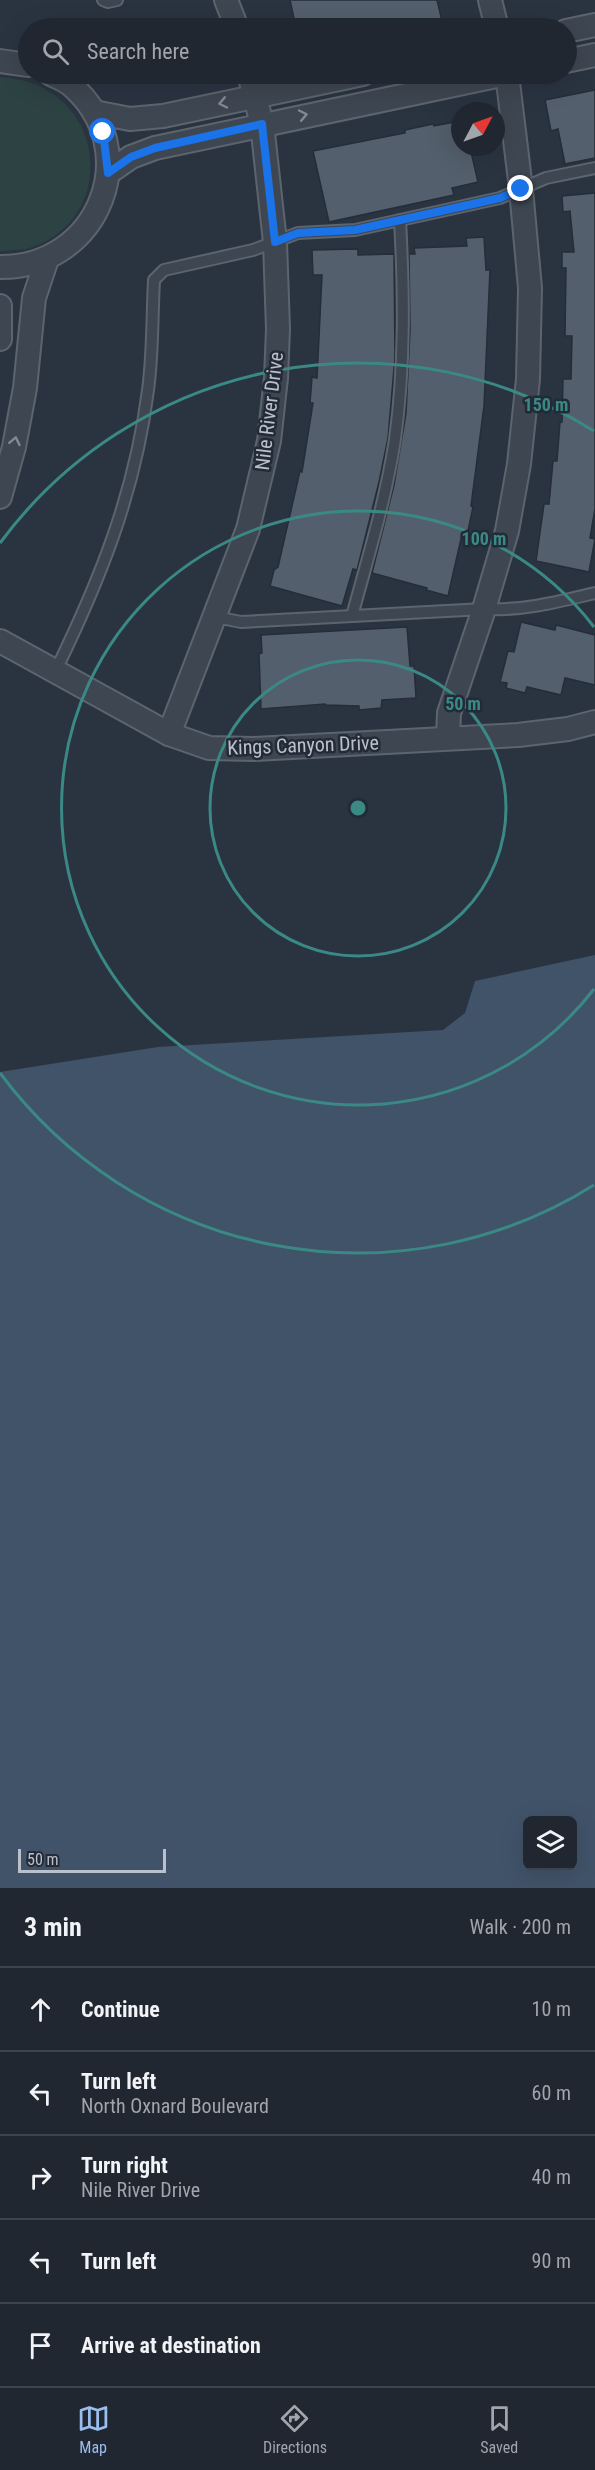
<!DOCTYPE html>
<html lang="en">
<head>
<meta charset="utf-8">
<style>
  :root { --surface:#202731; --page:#2d333d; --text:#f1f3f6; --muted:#a2a5ab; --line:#3d444d; --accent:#9bbef0 }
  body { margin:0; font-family:"Roboto Condensed",sans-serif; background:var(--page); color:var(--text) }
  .controls { position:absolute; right:18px; bottom:18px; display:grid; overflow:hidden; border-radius:9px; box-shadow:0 6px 24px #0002 }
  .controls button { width:54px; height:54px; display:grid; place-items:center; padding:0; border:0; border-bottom:2px solid var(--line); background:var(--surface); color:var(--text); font:30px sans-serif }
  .compass { position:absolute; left:451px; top:102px; width:54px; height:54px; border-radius:50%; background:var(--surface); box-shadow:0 6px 24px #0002; rotate:49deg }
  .scale { position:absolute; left:18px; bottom:15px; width:148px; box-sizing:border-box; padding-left:6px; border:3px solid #bbc1cb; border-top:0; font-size:16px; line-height:21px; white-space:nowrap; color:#bbc1cb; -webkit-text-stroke:4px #222b37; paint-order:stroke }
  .stop { position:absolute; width:18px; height:18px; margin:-14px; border:4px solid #1a73e8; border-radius:50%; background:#fff }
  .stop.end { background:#1a73e8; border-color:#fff; box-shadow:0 2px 6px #0008 }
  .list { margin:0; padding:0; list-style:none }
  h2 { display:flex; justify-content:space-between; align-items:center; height:78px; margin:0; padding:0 24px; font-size:26px }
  h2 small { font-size:20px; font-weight:400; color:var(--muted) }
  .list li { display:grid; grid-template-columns:39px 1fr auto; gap:18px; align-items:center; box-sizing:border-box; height:84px; padding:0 24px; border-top:2px solid var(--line) }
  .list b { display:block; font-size:22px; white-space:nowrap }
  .list p { margin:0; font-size:20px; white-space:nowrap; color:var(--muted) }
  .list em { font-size:20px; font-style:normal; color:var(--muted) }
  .icon { flex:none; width:33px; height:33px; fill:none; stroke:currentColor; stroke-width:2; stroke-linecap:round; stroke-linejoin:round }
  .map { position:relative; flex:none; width:595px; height:1888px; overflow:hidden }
  .search { position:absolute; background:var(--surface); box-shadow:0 6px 24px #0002; left:18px; right:18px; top:18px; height:66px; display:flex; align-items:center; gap:15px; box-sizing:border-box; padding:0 21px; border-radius:33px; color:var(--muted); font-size:22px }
  .sheet { height:498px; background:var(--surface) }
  nav { display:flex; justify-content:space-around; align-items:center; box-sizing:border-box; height:84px; border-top:2px solid var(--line); background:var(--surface); font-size:16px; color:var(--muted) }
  nav a { display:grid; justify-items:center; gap:3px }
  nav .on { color:var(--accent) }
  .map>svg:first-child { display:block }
</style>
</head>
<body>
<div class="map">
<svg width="595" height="1888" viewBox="0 0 595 1888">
  <rect width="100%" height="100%" fill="#2a3441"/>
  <!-- green -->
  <path fill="#2d4243" d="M0,77C108,82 123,222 26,249C18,250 10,250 3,251H0Z"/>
  <!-- water -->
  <path fill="#415369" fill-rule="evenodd" d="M595,955V1888H0V1072L158,1047L443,1030L465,1013L475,981ZM528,1820H572V1866H528Z"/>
  <!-- building -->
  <g fill="#535f6c" stroke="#242d38" stroke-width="1.5">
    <polygon points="290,0 437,0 442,21 403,28 296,28"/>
    <polygon points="595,90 595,158 565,164 558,129 551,131 545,100"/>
    <polygon points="460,121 460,147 470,147 478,182 452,188 454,195 329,222 313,151 405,133 405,130 433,124 434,126"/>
    <polygon points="595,193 595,509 590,538 595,539 589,572 536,561 544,504 549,504 553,461 557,461 560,422 562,422 563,379 571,379 572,336 565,336 566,268 562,268 562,252 574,252 570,211 563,212 562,196"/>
    <polygon points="484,237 486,270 490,270 484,406 471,506 473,507 468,531 463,530 448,596 426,590 427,588 372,573 394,485 406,413 410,330 409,254 415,254 414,248 467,246 466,238"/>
    <polygon points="358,249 358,255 394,254 395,357 388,438 379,482 357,570 353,569 342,606 270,586 274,570 278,567 300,471 302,472 313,403 310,403 312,377 317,378 322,275 313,275 312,250"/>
    <polygon points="521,622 555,630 556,625 595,635 595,685 565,678 561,695 527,687 525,693 506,688 507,683 500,682 508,651 514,652"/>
    <polygon points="407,627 410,666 414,666 416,698 382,700 381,708 359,710 359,706 326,705 325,704 261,709 259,654 262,653 261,635"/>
  </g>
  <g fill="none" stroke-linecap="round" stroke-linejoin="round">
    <defs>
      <g id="service">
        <polyline points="103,0 108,2 117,0"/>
        <path d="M352,616C368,557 386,499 395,439C405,366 404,293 400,220"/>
        <path d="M216,617L241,622L484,609C522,611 558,602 595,593"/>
        <path d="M55,672C100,580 135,493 148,390C153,354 152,317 154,280L164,270L253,250L298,233L355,230L500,198L546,178L595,168"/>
      </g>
      <g id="minor">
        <polyline points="226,0 237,28"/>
        <polyline points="490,0 497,28"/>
        <polyline points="566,31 595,25"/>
        <polyline points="0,61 28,65"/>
        <polyline points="566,61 595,55"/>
        <polyline points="94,112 130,119 163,116 363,74"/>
        <polyline points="108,173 131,157 155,148 506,74"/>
        <path d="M0,267C99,268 146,150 71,85C65,80 57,77 51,74"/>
        <polyline points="0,306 0,339"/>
        <polyline points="0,497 14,447 25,388 34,298 47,259"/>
        <polyline points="0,641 169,734 209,748 254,749 518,735 568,729 595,722"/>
        <polyline points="169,734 248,529 269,441 276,378 278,329 275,242 262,124 249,74"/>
        <polyline points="448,738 449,713 484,609 507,531 519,464 528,379 530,288 521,189 507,74"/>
      </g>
    </defs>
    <!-- service casing -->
    <use href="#service" stroke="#5c646e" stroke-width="14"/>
    <!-- minor casing -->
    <use href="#minor" stroke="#5c646e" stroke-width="26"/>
    <!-- service -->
    <use href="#service" stroke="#3e4651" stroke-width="10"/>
    <!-- minor -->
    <use href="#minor" stroke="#3e4651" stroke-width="22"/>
  </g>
  <!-- one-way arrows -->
  <defs><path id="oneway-chevron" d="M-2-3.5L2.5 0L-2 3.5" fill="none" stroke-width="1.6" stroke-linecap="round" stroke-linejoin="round" transform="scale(1.5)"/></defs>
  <g stroke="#838a94">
    <use href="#oneway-chevron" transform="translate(223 103) rotate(168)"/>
    <use href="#oneway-chevron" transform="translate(303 115) rotate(-12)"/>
    <use href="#oneway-chevron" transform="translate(15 441) rotate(-78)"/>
  </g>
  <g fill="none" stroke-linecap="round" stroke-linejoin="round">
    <!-- route -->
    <polyline stroke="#1a73e8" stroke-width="8" points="103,132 108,173 131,157 155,148 262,124 275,242 298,233 355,230 500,198 521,189"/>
  </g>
  <!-- distance rings -->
  <g fill="none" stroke="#3a8985" stroke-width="3">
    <circle cx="358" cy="808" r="148"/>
    <path d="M594 989A297 297 0 1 1 594 627"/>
    <path d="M594 1185A445 445 0 0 1 0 1073M0 543A445 445 0 0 1 594 431"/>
  </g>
  <g text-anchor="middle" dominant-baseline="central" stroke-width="5" stroke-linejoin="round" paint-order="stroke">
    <!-- street labels -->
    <g font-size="20" fill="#bbc1cb" stroke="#222b37">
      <text transform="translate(269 411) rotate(-83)">Nile River Drive</text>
      <text transform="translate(303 745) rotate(-2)">Kings Canyon Drive</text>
    </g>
  </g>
  <circle cx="358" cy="808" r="9" fill="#3a8985" stroke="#222b37" stroke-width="3"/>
  <g font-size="18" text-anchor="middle" font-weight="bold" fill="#3a8985" stroke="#222b37" stroke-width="5" stroke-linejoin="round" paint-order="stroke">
    <text x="546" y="411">150 m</text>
    <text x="484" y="545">100 m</text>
    <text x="463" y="710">50 m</text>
  </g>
</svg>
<div class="controls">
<button><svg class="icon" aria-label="layers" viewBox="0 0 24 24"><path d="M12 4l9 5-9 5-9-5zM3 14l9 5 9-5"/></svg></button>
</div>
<svg class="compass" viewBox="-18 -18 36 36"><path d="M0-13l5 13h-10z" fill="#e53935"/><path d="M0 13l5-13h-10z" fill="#a2a5ab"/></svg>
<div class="scale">50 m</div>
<div class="stop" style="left:103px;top:132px"></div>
<div class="stop end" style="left:521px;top:189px"></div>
<div class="search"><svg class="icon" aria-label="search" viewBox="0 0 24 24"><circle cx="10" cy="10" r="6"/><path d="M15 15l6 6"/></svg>Search here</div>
</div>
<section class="sheet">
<h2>3 min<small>Walk · 200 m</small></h2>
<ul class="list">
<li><svg class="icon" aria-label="ahead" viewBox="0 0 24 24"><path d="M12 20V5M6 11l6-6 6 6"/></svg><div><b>Continue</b></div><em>10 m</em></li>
<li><svg class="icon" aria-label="left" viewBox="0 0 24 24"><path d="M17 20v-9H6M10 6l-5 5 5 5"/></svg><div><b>Turn left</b><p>North Oxnard Boulevard</p></div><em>60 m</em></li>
<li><svg class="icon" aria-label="right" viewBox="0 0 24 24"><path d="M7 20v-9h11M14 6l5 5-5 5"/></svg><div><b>Turn right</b><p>Nile River Drive</p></div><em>40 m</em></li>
<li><svg class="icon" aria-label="left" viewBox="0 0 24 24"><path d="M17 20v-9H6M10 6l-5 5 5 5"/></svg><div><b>Turn left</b></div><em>90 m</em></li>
<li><svg class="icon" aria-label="arrive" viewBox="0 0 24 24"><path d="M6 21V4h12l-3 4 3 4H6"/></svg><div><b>Arrive at destination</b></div></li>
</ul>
</section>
<nav>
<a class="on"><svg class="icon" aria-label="map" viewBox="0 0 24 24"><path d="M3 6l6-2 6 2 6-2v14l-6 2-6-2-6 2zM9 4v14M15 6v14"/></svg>Map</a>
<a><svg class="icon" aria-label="directions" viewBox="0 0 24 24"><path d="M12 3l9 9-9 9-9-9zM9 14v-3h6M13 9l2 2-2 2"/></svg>Directions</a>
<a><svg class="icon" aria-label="saved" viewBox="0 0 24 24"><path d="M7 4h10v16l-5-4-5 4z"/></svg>Saved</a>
</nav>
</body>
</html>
